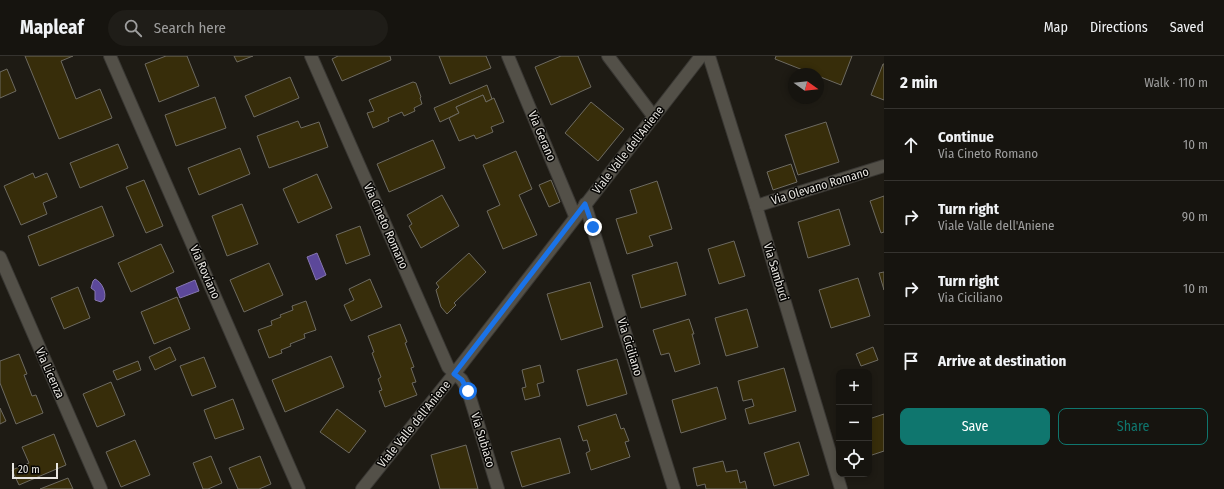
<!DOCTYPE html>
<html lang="en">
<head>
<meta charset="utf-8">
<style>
  :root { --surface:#16140f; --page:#1f1d18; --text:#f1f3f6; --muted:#9e9e9e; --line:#35332f; --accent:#0f766e }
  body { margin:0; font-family:"Fira Sans Condensed",sans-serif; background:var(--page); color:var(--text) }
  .controls { position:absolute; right:12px; bottom:12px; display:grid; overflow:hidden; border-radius:8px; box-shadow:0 2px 6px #0003 }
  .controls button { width:36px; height:36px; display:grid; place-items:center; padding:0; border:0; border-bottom:1px solid var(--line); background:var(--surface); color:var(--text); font:20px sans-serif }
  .compass { position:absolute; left:788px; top:12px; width:36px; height:36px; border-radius:50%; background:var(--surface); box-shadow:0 2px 6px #0003; rotate:105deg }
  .scale { position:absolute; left:12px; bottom:10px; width:46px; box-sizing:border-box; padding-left:4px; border:2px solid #e8e6e1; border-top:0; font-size:11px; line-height:14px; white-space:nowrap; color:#e8e6e1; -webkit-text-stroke:3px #070604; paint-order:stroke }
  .stop { position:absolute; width:12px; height:12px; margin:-9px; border:3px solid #1a73e8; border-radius:50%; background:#fff }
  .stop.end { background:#1a73e8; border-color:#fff; box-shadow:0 1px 4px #0008 }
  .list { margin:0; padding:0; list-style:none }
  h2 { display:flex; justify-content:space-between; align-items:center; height:52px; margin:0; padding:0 16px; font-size:17px }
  h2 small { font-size:13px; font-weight:400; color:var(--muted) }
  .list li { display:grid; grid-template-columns:26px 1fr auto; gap:12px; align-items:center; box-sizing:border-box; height:72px; padding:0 16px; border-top:1px solid var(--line) }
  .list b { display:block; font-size:15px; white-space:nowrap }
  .list p { margin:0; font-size:13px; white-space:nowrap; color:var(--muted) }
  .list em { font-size:13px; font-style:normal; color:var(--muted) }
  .actions { display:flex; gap:8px; padding:12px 16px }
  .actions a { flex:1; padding:9px 0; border:1px solid var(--accent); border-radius:8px; text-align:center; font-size:14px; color:var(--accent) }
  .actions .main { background:var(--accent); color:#fff }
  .icon { flex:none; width:22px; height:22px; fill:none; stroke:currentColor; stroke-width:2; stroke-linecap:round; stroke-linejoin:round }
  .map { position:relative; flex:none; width:884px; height:433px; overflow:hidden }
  header { display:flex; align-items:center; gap:24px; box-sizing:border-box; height:56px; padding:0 20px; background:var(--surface); border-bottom:1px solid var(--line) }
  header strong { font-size:19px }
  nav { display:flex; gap:22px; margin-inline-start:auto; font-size:14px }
  .search { width:280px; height:36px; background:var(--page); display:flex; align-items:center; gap:10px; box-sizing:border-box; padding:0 14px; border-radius:22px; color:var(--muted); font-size:15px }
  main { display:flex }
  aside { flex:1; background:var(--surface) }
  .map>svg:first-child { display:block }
</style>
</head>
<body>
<header>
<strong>Mapleaf</strong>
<div class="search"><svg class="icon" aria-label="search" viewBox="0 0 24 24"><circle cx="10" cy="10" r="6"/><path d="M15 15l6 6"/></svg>Search here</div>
<nav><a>Map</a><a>Directions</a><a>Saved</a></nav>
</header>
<main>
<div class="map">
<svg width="884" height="433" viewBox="0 0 884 433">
  <rect width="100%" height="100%" fill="#1e1b14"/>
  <!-- water -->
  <g fill="#5c489a" stroke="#8677af">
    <polygon points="317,197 326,219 316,224 307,201"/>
    <path d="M95,223C102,226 107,237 104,244L101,246L95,244V235L91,232L93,225Z"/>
    <polygon points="195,224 199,235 180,242 176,232"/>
  </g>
  <!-- building -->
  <g fill="#372d0a" stroke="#6d6a61">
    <polygon points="25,0 73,0 61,5 76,43 100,33 112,62 59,83"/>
    <polygon points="166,0 187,0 199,30 159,46 145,8"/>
    <polygon points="234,0 253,0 237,6"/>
    <polygon points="338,0 390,0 391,4 342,25 332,3"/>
    <polygon points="439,0 486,0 491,12 450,28"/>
    <polygon points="561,0 578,0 591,31 551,49 535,11"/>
    <polygon points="776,0 852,0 841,29 818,20 818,18 813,18 775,3"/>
    <polygon points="883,8 884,8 884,44 871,39"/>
    <polygon points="7,13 16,35 0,42 0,16"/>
    <polygon points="290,21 299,42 254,61 245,40"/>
    <polygon points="413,26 416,27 421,41 420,42 422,48 414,52 415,55 404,60 402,56 388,62 389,65 373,72 367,57 374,55 369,44"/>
    <polygon points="487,29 492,43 486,46 483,39 456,51 459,57 440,66 434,52"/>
    <polygon points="483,39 486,46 494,42 504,66 491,71 493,76 476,83 474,79 459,85 449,62 459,57 456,51"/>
    <polygon points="215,41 226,72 176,90 165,59"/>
    <polygon points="591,46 624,73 598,105 565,77"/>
    <polygon points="298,65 301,72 319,66 328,91 269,112 257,80"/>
    <polygon points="826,66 839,106 798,119 785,79"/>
    <polygon points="433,84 445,112 389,136 377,108"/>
    <polygon points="118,88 128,112 80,132 70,107"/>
    <polygon points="240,92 250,118 199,139 188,112"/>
    <polygon points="516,95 532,133 519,139 537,179 503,193 487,155 500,149 483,109"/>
    <polygon points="791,108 797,126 773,134 767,116"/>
    <polygon points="33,117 35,122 47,117 57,141 43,147 47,158 21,169 4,130"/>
    <polygon points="317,118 332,152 298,167 283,133"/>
    <polygon points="144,124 163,170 146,177 126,131"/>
    <polygon points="551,124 560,146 549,151 539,129"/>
    <polygon points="657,125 672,173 649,180 653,190 627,198 616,163 637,157 630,134"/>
    <polygon points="442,139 459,170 421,192 409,170 412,168 407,159"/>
    <polygon points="884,140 884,176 881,177 870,145"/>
    <polygon points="242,148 258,188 227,200 212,160"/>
    <polygon points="102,150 114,180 39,210 28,180"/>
    <polygon points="839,153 850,189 808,202 798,166"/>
    <polygon points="360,170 370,199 346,208 336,179"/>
    <polygon points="734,185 745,220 719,228 708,193"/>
    <polygon points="161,188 174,216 131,236 118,207"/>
    <polygon points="469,197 486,216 454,247 456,249 447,258 441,251 436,234 439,231 436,227"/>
    <polygon points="677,206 686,239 641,252 632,219"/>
    <polygon points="269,207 283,239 244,256 230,224"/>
    <polygon points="884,216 884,234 879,217"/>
    <polygon points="858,222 870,260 831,272 819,234"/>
    <polygon points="370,223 382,251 351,265 344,249 354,244 349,233"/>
    <polygon points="590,226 603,271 561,284 547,238"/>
    <polygon points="78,231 90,262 64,273 51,242"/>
    <polygon points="177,241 190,273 154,288 141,256"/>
    <polygon points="306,245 316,274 304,278 305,282 290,288 291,290 281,294 282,297 269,302 258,274 272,269 271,265 281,261 280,259 293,254 292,250"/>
    <polygon points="747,253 758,291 726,300 715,262"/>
    <polygon points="689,263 694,278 692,278 700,308 675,316 669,297 661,299 653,274"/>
    <polygon points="400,268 407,286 405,287 414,311 411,312 416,326 412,327 417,339 385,351 379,335 382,334 378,323 381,321 372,297 374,296 368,280"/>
    <polygon points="170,291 176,304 155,314 149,301"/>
    <polygon points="873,291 878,304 861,310 856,298"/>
    <polygon points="19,298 27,318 24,319 32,340 36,339 43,357 16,368 0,327 0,305"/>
    <polygon points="331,300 344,331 285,356 272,324"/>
    <polygon points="204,301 216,331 192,340 180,310"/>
    <polygon points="617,303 627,338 587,350 577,314"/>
    <polygon points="138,305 141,314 117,324 113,315"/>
    <polygon points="540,309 544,326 537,328 540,340 525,344 522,332 526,331 522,314"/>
    <polygon points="784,312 796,355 749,368 745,353 754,350 752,343 743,345 738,325"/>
    <polygon points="111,326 125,359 97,371 83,338"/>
    <polygon points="717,331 726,363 681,377 672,344"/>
    <polygon points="233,343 244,373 215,383 204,354"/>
    <polygon points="0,352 6,365 0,368"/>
    <polygon points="337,353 366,375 349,397 320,376"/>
    <polygon points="616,358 621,373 624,372 629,385 625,386 630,401 591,414 586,397 590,395 587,384 583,385 578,370"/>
    <polygon points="884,358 884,395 869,400 869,363"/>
    <polygon points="54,378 66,409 19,429 12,414 29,407 22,391"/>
    <polygon points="560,382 570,417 522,431 511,396"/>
    <polygon points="135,384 150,419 121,431 106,396"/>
    <polygon points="799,386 809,419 774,430 764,397"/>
    <polygon points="466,389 478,433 440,433 431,399"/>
    <polygon points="211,400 222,427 208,433 203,433 193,407"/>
    <polygon points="260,400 271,428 259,433 238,433 229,412"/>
    <polygon points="723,405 726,416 737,414 740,427 745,425 747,433 706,433 705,428 697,430 693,412"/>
    <polygon points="68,422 73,433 40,433"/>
  </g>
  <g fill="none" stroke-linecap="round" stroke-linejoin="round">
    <defs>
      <g id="minor">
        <polyline points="110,0 299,433"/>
        <polyline points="311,0 448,311 462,324 468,335 498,433"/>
        <polyline points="508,0 575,160"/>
        <polyline points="608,0 654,61"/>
        <polyline points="709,0 756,150 841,433"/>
        <polyline points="585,148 674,433"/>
        <polyline points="756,150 884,110"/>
        <polyline points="0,201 101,433"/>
        <polyline points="362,433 454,318 701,0"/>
      </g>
    </defs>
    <!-- minor casing -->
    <use href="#minor" stroke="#393733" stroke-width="14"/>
    <!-- minor -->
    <use href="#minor" stroke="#535048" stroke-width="12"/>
  </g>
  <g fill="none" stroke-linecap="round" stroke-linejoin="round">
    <!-- route -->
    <polyline stroke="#1a73e8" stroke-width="5" points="468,335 462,324 454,318 585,148 593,171"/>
  </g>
  <g text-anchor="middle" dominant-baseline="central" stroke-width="3" stroke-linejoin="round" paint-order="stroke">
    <!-- street labels -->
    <g font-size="12" fill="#e8e6e1" stroke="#070604">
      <text transform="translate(542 80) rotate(67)">Via Gerano</text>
      <text transform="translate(628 94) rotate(-52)">Viale Valle dell'Aniene</text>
      <text transform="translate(820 130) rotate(-17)">Via Olevano Romano</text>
      <text transform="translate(386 170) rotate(66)">Via Cineto Romano</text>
      <text transform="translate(205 216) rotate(66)">Via Roviano</text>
      <text transform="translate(776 216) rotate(73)">Via Sambuci</text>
      <text transform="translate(630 291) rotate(73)">Via Ciciliano</text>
      <text transform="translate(50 317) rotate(66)">Via Licenza</text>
      <text transform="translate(414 368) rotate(-51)">Viale Valle dell'Aniene</text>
      <text transform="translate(483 384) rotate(73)">Via Subiaco</text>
    </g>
  </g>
</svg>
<div class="controls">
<button>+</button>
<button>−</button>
<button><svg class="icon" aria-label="locate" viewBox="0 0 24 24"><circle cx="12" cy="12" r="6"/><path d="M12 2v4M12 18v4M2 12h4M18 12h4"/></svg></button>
</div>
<svg class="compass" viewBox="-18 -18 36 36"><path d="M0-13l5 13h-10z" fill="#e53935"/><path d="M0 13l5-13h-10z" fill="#9e9e9e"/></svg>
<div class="scale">20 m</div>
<div class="stop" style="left:468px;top:335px"></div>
<div class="stop end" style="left:593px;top:171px"></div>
</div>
<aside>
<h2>2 min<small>Walk · 110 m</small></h2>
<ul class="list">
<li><svg class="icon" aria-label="ahead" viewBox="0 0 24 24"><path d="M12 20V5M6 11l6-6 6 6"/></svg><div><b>Continue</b><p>Via Cineto Romano</p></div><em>10 m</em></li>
<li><svg class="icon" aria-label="right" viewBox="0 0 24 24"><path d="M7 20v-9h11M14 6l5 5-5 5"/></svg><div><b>Turn right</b><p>Viale Valle dell'Aniene</p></div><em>90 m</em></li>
<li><svg class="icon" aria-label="right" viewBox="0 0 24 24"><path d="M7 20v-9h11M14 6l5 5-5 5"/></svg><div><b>Turn right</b><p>Via Ciciliano</p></div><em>10 m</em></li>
<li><svg class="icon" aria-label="arrive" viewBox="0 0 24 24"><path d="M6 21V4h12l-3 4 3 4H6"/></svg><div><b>Arrive at destination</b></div></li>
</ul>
<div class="actions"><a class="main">Save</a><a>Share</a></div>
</aside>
</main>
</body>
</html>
